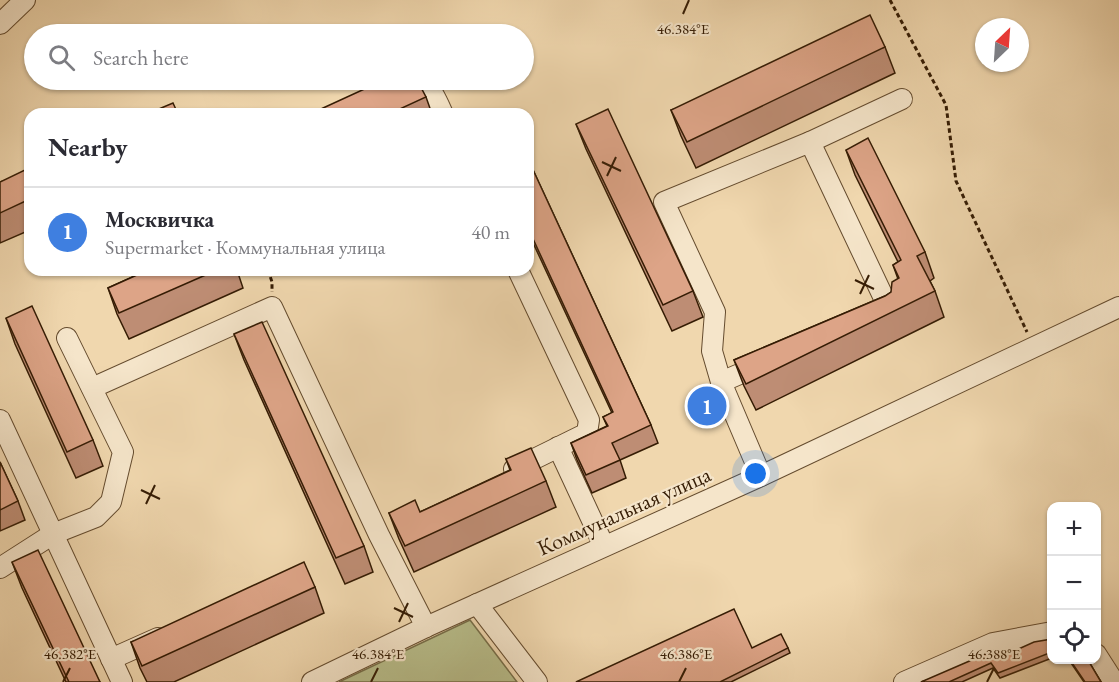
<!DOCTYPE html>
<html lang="en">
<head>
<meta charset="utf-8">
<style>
  :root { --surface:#fff; --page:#f7f7f7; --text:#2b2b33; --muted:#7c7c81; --line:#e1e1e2; --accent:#8f2418 }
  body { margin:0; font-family:"EB Garamond",serif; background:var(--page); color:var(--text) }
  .controls { position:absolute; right:18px; bottom:18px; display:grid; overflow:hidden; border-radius:12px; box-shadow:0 2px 4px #0004 }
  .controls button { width:54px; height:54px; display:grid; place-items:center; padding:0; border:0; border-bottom:2px solid var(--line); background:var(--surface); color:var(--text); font:30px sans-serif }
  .compass { position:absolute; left:975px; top:18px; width:54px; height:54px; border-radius:50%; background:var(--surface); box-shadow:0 2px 4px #0004; rotate:25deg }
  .you { position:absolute; left:756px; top:474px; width:21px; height:21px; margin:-15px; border:4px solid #fff; border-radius:50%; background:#1a73e8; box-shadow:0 0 0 9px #1a73e833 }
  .badge { display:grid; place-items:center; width:39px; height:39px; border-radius:50%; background:var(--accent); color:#fff; font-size:20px; font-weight:700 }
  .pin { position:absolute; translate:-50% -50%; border:3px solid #fff; box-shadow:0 2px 6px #0006 }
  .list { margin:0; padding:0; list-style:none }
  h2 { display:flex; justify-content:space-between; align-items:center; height:78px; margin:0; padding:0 24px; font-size:26px }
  h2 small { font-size:20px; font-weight:400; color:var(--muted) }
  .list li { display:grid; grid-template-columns:39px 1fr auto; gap:18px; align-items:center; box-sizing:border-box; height:90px; padding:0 24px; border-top:2px solid var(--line) }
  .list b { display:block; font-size:22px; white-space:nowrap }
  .list p { margin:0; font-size:20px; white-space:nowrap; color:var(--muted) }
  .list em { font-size:20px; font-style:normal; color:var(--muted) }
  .icon { flex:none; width:33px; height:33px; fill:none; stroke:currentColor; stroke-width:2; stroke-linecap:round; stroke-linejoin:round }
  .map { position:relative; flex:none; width:1119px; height:682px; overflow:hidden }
  .search { position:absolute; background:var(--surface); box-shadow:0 2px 4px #0004; left:24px; top:24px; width:510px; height:66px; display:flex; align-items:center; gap:15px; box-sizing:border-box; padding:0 21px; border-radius:33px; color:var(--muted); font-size:22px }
  .panel { position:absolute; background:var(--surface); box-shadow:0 2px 4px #0004; left:24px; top:108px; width:510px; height:168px; border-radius:18px }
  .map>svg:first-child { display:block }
</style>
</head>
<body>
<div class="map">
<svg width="1119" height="682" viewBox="0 0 1119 682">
  <rect width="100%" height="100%" fill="#f0d7ae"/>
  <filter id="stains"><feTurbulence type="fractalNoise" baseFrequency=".00333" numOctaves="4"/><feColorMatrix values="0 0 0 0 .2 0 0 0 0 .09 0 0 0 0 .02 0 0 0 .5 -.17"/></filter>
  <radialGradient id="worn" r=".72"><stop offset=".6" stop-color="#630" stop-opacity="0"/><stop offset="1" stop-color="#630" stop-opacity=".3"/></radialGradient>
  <!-- green -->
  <polygon fill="#b8be8b" stroke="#766d48" stroke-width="1.5" points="470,620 517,682 339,682"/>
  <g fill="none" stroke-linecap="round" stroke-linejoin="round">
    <defs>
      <g id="minor">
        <polyline points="0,24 25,0"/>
        <path d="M393,85C425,72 431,88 443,114"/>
        <polyline points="810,142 902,99"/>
        <polyline points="721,382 763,364"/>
        <polyline points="92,388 272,307 379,535 426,627"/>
        <polyline points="0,420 122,682"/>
        <polyline points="558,447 604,546"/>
        <polyline points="514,469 587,433 589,420 518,270"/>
        <polyline points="761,476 721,382 712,351 715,312 664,202 810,142 890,311 882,315"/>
        <polyline points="0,568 53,534 96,517 111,502 123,452 67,338"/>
        <polyline points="477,604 537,682"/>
        <polyline points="1096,654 1114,682"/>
        <polyline points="111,659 158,638"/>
        <polyline points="312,682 426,627 761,476 1119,307"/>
        <polyline points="904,682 993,643 1052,632"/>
      </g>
    </defs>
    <!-- minor casing -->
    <use href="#minor" stroke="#644b2e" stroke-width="22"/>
    <!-- path -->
    <g stroke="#351c04" stroke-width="3" stroke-dasharray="4.5 3" stroke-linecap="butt">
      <polyline points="890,0 946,105 956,181 1027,332"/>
      <polyline points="268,270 272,282 272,292"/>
    </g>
    <!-- minor -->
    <use href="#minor" stroke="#f5e5ca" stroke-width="20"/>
  </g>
  <!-- wall -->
  <g fill="#be8d74" stroke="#351c04" stroke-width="1.5">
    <polygon points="885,47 895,73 696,168 681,136 671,110"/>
    <polygon points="426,97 432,114 310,114"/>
    <polygon points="576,124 693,291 703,317 672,331 586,149"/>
    <polygon points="846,150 925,252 934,278 930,281 935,291 944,317 756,410 744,386 734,360 885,296 891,292 898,279 893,265 898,262 855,175"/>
    <polygon points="528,159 651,425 658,443 620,460 626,478 592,493 577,460 571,443 607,426 603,417 612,413 528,232"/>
    <polygon points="30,171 30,230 0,243 0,182"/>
    <polygon points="148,270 237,270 243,288 129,339 117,314 108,288"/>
    <polygon points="6,318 93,440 103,466 76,478 15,344"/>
    <polygon points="234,334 364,546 373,572 345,584 244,360"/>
    <polygon points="506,459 546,481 556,507 414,572 399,539 389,513 420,512 510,470"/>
    <polygon points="0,462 18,501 25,520 0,531"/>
    <polygon points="12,562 100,682 66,682 22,588"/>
    <polygon points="315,587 324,613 174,682 147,682 140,668 131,642"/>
    <polygon points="1052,639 1052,658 1000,678 993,668 962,682 921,682 1001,657"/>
    <polygon points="752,648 788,648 790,653 731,682 576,682"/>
    <polygon points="1069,660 1088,660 1101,682 1084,682"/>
  </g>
  <!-- building -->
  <g fill="#dda487" stroke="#351c04" stroke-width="1.5">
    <polygon points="870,15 885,47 687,142 671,110"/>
    <polygon points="384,80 417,80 426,97 389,114 310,114"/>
    <polygon points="173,103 178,114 147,114"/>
    <polygon points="608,109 693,291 663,305 576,124"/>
    <polygon points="868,138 925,252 917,256 935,291 746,384 734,360 885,296 891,292 892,282 899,278 893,265 901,260 846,150"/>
    <polygon points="528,159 651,425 612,443 620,460 586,475 571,443 608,426 603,417 613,412 528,228"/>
    <polygon points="29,168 30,171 30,199 0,213 0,182"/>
    <polygon points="148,270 217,270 119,313 108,288"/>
    <polygon points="32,306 93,440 67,452 6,318"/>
    <polygon points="262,322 364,546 336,558 234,334"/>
    <polygon points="531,448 546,481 405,546 389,513 415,500 420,512 511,470 506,459"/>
    <polygon points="0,462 18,501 0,510"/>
    <polygon points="38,550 100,682 69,682 12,562"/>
    <polygon points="304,562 315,587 142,666 131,642"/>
    <polygon points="734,609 752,648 781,634 788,648 720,682 576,682"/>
    <polygon points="1052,639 1052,652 998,673 991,663 949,682 921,682 995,650 1001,657 1034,642"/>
    <polygon points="1070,660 1088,660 1101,682 1085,682"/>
  </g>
  <!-- ticks -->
  <path fill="none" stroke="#351c04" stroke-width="2" d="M683,14L689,0M602,162L621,171M607,176L616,157M855,280L874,289M860,294L869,275M141,490L160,499M146,504L155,485M394,608L413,617M399,622L408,603M63,682L70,668M371,682L378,668M679,682L686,668M987,682L994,668"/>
  <g text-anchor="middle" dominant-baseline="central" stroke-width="4.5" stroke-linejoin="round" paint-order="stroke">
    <!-- street labels -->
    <g font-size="22" fill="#351c04" stroke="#f5e5ca">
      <text transform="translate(624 511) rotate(-24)">Коммунальная улица</text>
    </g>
  </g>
  <g font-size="15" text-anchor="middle" fill="#351c04" stroke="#f5e5ca" stroke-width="4.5" stroke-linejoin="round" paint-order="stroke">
    <text x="683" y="34">46.384°E</text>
    <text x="70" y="659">46.382°E</text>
    <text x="378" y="659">46.384°E</text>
    <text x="686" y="659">46.386°E</text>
    <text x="994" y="659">46.388°E</text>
  </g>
  <rect width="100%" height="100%" filter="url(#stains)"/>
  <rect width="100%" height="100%" fill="url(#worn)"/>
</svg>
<div class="controls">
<button>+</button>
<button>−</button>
<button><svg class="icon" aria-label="locate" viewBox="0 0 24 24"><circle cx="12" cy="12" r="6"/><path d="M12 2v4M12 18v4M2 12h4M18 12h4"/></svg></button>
</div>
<svg class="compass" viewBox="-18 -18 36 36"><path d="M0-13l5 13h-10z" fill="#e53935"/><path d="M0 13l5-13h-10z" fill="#7c7c81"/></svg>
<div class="you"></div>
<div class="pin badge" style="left:707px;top:406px;background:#3f7fe0">1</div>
<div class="search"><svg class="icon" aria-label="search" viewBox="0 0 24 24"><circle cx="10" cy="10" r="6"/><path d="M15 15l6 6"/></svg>Search here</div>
<section class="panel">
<h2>Nearby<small></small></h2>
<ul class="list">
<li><span class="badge" style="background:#3f7fe0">1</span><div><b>Москвичка</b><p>Supermarket · Коммунальная улица</p></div><em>40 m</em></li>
</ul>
</section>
</div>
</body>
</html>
